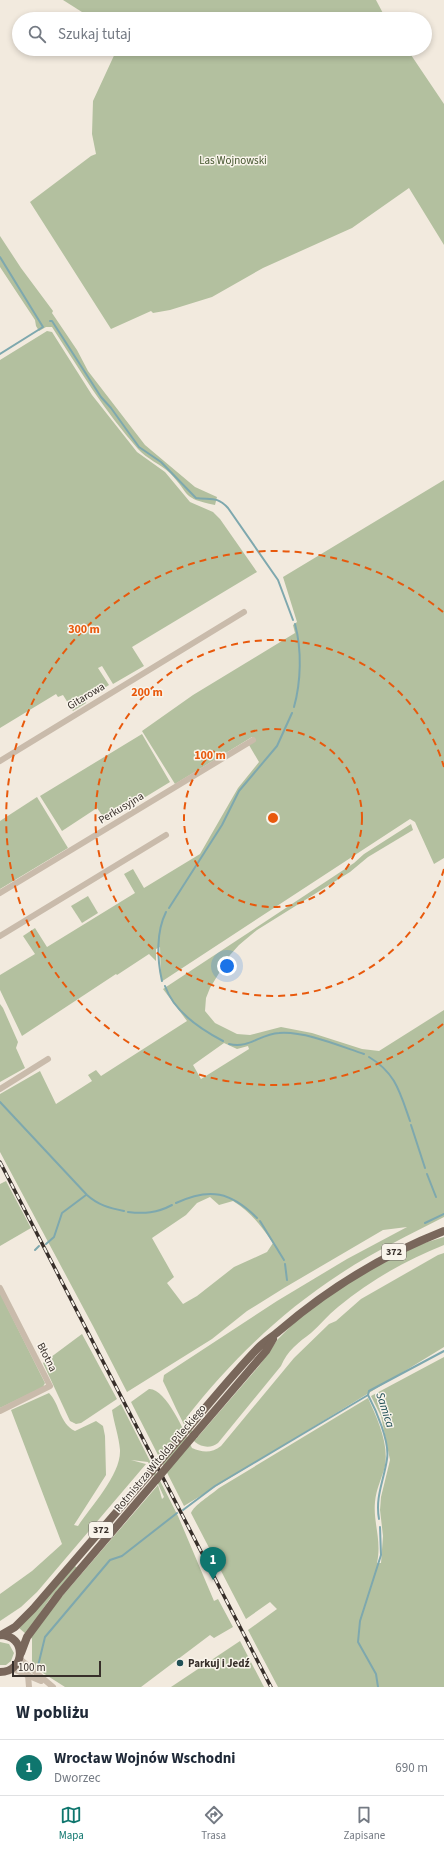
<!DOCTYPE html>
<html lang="pl">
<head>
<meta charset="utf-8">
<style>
  :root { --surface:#fff; --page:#f6f6f7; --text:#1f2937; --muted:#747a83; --line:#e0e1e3; --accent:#0f766e }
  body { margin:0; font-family:"Source Sans 3",sans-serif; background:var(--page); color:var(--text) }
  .scale { position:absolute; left:12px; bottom:10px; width:89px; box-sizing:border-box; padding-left:4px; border:2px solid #372f2a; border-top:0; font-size:11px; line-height:14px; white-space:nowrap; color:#372f2a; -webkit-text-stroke:3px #f9f4eb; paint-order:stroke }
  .you { position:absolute; left:227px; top:966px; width:14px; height:14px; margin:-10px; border:3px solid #fff; border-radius:50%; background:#1a73e8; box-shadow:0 0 0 6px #1a73e833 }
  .badge { display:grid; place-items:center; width:26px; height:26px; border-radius:50%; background:var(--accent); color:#fff; font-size:13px; font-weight:700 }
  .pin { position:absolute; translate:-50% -33px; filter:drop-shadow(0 1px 2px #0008) }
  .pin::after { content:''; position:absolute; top:21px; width:14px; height:12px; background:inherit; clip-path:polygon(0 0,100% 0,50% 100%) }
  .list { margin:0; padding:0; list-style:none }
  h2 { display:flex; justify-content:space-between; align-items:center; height:52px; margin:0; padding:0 16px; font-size:17px }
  h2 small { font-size:13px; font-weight:400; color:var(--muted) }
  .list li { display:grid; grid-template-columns:26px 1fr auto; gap:12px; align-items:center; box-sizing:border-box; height:56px; padding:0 16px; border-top:1px solid var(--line) }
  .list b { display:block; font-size:15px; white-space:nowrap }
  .list p { margin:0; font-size:13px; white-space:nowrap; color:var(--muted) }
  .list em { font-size:13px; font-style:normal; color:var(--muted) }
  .icon { flex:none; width:22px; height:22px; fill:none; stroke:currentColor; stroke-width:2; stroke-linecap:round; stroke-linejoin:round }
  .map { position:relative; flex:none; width:444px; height:1687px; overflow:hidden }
  .search { position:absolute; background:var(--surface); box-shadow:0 2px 6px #0003; left:12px; right:12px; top:12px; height:44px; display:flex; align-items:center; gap:10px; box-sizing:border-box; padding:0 14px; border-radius:22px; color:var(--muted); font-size:15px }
  .sheet { height:108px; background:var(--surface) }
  nav { display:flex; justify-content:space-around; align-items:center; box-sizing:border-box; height:56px; border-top:1px solid var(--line); background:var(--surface); font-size:11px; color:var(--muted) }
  nav a { display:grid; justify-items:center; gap:2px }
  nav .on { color:var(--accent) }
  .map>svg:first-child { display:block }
</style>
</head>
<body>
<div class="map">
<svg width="444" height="1687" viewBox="0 0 444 1687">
  <rect width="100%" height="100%" fill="#f2eade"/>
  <!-- green -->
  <g fill="#b3c09f" fill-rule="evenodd">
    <polygon points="63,0 376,0 386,19 93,19"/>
    <polygon points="117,49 407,49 444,104 444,245 409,188 352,228 263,268 212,297 170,310 153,313 151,311 111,329 30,202 91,156 96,154 92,134 93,101"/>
    <path d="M0,236L21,268L53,311L52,313L77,350L88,371L145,445L195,487L217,497L215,505C181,498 191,495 170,473C160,464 147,459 138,449C105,412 79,369 52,327H46L39,331L36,326L35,320L0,267Z"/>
    <polygon points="47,331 52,332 92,395 137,452 165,472 190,502 213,512 220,519 257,572 132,647 144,666 113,684 102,666 98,668 109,685 85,700 86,703 73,711 63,695 58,697 56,694 0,728 0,360"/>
    <polygon points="444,480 444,858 434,864 415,822 410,819 161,982 160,947 156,949 156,961 149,954 117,975 116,974 22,1036 0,990 0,975 35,954 23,936 35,928 47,947 135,893 124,874 133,869 144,888 200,854 238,788 259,762 249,745 254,741 252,737 175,784 142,731 193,695 295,633 293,625 297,622 283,577"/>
    <polygon points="142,734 170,782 106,821 97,808 62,831 40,796"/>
    <polygon points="37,797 68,848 0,889 0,821"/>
    <path d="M411,824L413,830L368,857L350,872L257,930L239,945L230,955L210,988L206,998L205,1011L215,1023L237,1034L250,1035L281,1027L312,1033L362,1049L379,1051L444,1010V1217C409,1235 373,1252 340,1274C280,1313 230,1362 186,1418L196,1439L259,1366L278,1339L297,1320L326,1297L379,1264L421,1244L444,1237V1245C406,1260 369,1281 338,1307C328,1315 320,1325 311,1333C299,1342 287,1351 281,1366L218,1443C212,1448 202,1448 195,1442C186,1432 170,1395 163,1381L164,1375L277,1301L347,1259L407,1227L383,1230L284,1288L247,1311L212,1339L127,1392L93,1326L0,1152V1094L40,1071L56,1104L92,1081L88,1075L96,1070L101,1076L187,1021L163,989L354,863L364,854ZM224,1043L237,1049L248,1046L249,1049L201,1079L193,1065ZM210,1197L219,1205L233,1201C251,1212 261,1226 273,1243L267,1252L234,1267L197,1296L183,1304L167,1283L174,1277L152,1238L186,1215L197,1203Z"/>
    <polygon points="88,896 98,913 82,923 71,906"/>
    <polygon points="0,1004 3,1008 18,1042 16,1048 25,1068 0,1082"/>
    <polygon points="6,1181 31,1228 0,1246 0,1184"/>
    <path d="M444,1253V1347L184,1506L131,1402L149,1389C166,1388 185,1433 192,1448C203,1453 212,1453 221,1446L294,1358L329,1324L336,1321L361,1299L438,1255Z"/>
    <polygon points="0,1293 45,1383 43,1387 0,1408"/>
    <polygon points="82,1334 117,1399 81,1423 76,1424 70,1421 43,1363"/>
    <path d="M444,1357V1687H278L248,1630L277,1609L270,1602L246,1619L191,1513C194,1505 211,1495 219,1488L368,1398C377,1418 389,1443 385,1466C382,1478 376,1489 375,1502C373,1523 382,1540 377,1563H381L383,1536L380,1510L381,1497L390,1460L381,1416L371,1396Z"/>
    <path d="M49,1393C60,1404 59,1423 75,1431L96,1421L103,1426L105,1436L106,1475L74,1525L78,1526C91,1506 121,1475 120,1450C119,1437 114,1423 112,1410L121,1404L178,1516L214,1601L218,1599L233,1627L214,1638L210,1635L141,1687H65L32,1666V1639L31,1637L52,1608L158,1485L162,1499L164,1497L148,1462L131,1460L146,1464L37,1592L21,1607L0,1621V1594L32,1571L62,1544L11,1410Z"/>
    <polygon points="75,1566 77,1568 49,1600 26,1634 19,1628"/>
    <polygon points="240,1641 264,1687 171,1687"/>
    <polygon points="0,1642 9,1644 14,1653 11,1661 6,1665 0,1665"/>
  </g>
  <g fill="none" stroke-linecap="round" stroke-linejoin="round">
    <!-- stream -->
    <g stroke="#7ea8ae" stroke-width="2">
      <polyline points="0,257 43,327 0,354"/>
      <path d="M50,321H52L101,397L111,408L139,447L161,462L196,498C211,500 217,496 228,508L278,580L293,620"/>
      <path d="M294,707C301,682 302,650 295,624"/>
      <polyline points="169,908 222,825 239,791 277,746 292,713"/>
      <path d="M162,981C157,959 156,932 166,912"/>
      <path d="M165,986C174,1012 200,1029 223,1041"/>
      <path d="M229,1044C249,1049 260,1034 279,1033C305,1031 340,1046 364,1054"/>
      <path d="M369,1057C396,1073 400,1093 410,1121"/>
      <path d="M0,1102L87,1195C98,1205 109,1208 124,1211"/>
      <polyline points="411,1125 425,1168"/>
      <polyline points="427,1174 436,1197"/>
      <path d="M176,1203C210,1187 231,1192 257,1218"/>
      <path d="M128,1212C144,1214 157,1213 172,1205"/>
      <polyline points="260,1221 284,1260"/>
      <polyline points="425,1223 444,1214"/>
      <polyline points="46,1244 54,1237 62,1213 86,1195"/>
      <polyline points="35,1250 39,1246"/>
      <polyline points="285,1264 287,1280"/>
      <polyline points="183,1510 215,1486 368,1395"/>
      <path d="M379,1519C375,1497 384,1480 387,1459C390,1442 376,1410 368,1395L369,1391L444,1351"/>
      <polyline points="38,1666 45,1637 110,1560 122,1556 177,1513"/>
      <polyline points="378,1687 376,1674 358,1642 360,1621 381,1555 380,1527"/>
    </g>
    <!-- minor -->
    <g stroke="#c9bbab" stroke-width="6">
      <polyline points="0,761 244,612"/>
      <polyline points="0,893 253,740"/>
      <polyline points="0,936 166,835"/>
      <polyline points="0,1089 48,1059"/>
      <polyline points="0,1288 50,1386 0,1411"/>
      <polyline points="20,1659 53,1687"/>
      <polyline points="13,1669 41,1681"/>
      <polyline points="28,1675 29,1687"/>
    </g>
    <!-- major -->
    <g stroke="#79675b" stroke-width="8">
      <path d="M190,1426C212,1400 234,1373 258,1348C264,1342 272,1337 279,1331C329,1288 383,1255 444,1231"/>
      <polyline points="194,1435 266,1351 273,1339"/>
      <path d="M0,1635C27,1635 26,1672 0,1672"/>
      <polyline points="1,1635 15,1627 33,1609 151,1472"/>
      <polyline points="21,1653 27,1637 59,1594 156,1480"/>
    </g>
    <defs>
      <polyline id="rail" points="0,1162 271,1687"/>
    </defs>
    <!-- rail casing -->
    <use href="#rail" stroke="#372f2a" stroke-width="3.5"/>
    <!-- rail -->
    <use href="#rail" stroke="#f9f4eb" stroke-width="2" stroke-dasharray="6" stroke-linecap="butt"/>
    <!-- major-bridge -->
    <g stroke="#79675b" stroke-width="8">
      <polyline points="151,1472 190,1426"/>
      <polyline points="156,1480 194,1435"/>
    </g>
  </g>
  <!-- distance rings -->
  <g fill="none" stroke="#e8590c" stroke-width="2" stroke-dasharray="7 5">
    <circle cx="273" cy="818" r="89"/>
    <path d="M444 869A178 178 0 1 1 444 767"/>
    <path d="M443 1024A267 267 0 1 1 443 612"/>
  </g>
  <!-- markers -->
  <circle fill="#215057" stroke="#f9f4eb" stroke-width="1.5" cx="180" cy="1663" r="4"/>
  <g text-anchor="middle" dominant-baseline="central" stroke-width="3" stroke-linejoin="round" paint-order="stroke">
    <!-- shield labels -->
    <g fill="#f9f4eb" stroke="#716a64" stroke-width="1">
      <rect x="382" y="1244" width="24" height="16" rx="3"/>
      <rect x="89" y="1522" width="24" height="16" rx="3"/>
    </g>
    <g font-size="10" font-weight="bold" fill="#372f2a">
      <text x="394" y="1252">372</text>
      <text x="101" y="1530">372</text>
    </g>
    <!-- park labels -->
    <g font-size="11" fill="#44552e" stroke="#f9f4eb">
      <text x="233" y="160">Las Wojnowski</text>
    </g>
    <!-- street labels -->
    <g font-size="11" fill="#372f2a" stroke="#f9f4eb">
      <text transform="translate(86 696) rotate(-31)">Gitarowa</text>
      <text transform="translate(121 808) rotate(-31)">Perkusyjna</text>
      <text transform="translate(47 1357) rotate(63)">Błotna</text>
      <text transform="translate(160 1458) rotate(-50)">Rotmistrza Witolda Pileckiego</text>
    </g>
    <!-- poi labels -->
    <g font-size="11" font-weight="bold" fill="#372f2a" stroke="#f9f4eb" text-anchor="start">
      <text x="188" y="1663">Parkuj i Jedź</text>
    </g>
    <!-- water labels -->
    <g font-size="12" font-style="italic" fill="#215057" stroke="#f9f4eb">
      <text transform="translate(385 1410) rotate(72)">Samica</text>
    </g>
  </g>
  <circle cx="273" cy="818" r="6" fill="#e8590c" stroke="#f9f4eb" stroke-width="2"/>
  <g font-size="12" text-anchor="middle" font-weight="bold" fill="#e8590c" stroke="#f9f4eb" stroke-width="3" stroke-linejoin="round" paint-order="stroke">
    <text x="84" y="633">300 m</text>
    <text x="147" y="696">200 m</text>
    <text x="210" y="759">100 m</text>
  </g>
</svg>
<div class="scale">100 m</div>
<div class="you"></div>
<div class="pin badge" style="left:213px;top:1580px">1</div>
<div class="search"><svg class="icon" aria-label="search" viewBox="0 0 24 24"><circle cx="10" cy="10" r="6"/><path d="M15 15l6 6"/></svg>Szukaj tutaj</div>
</div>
<section class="sheet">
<h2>W pobliżu<small></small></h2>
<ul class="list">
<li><span class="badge">1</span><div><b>Wrocław Wojnów Wschodni</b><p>Dworzec</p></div><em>690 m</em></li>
</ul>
</section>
<nav>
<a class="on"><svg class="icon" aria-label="map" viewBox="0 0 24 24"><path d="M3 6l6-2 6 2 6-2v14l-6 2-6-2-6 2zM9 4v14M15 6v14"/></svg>Mapa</a>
<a><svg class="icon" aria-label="directions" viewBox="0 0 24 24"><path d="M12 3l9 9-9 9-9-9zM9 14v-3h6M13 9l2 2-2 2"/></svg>Trasa</a>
<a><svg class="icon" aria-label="saved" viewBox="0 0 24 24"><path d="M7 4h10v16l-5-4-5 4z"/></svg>Zapisane</a>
</nav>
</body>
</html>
